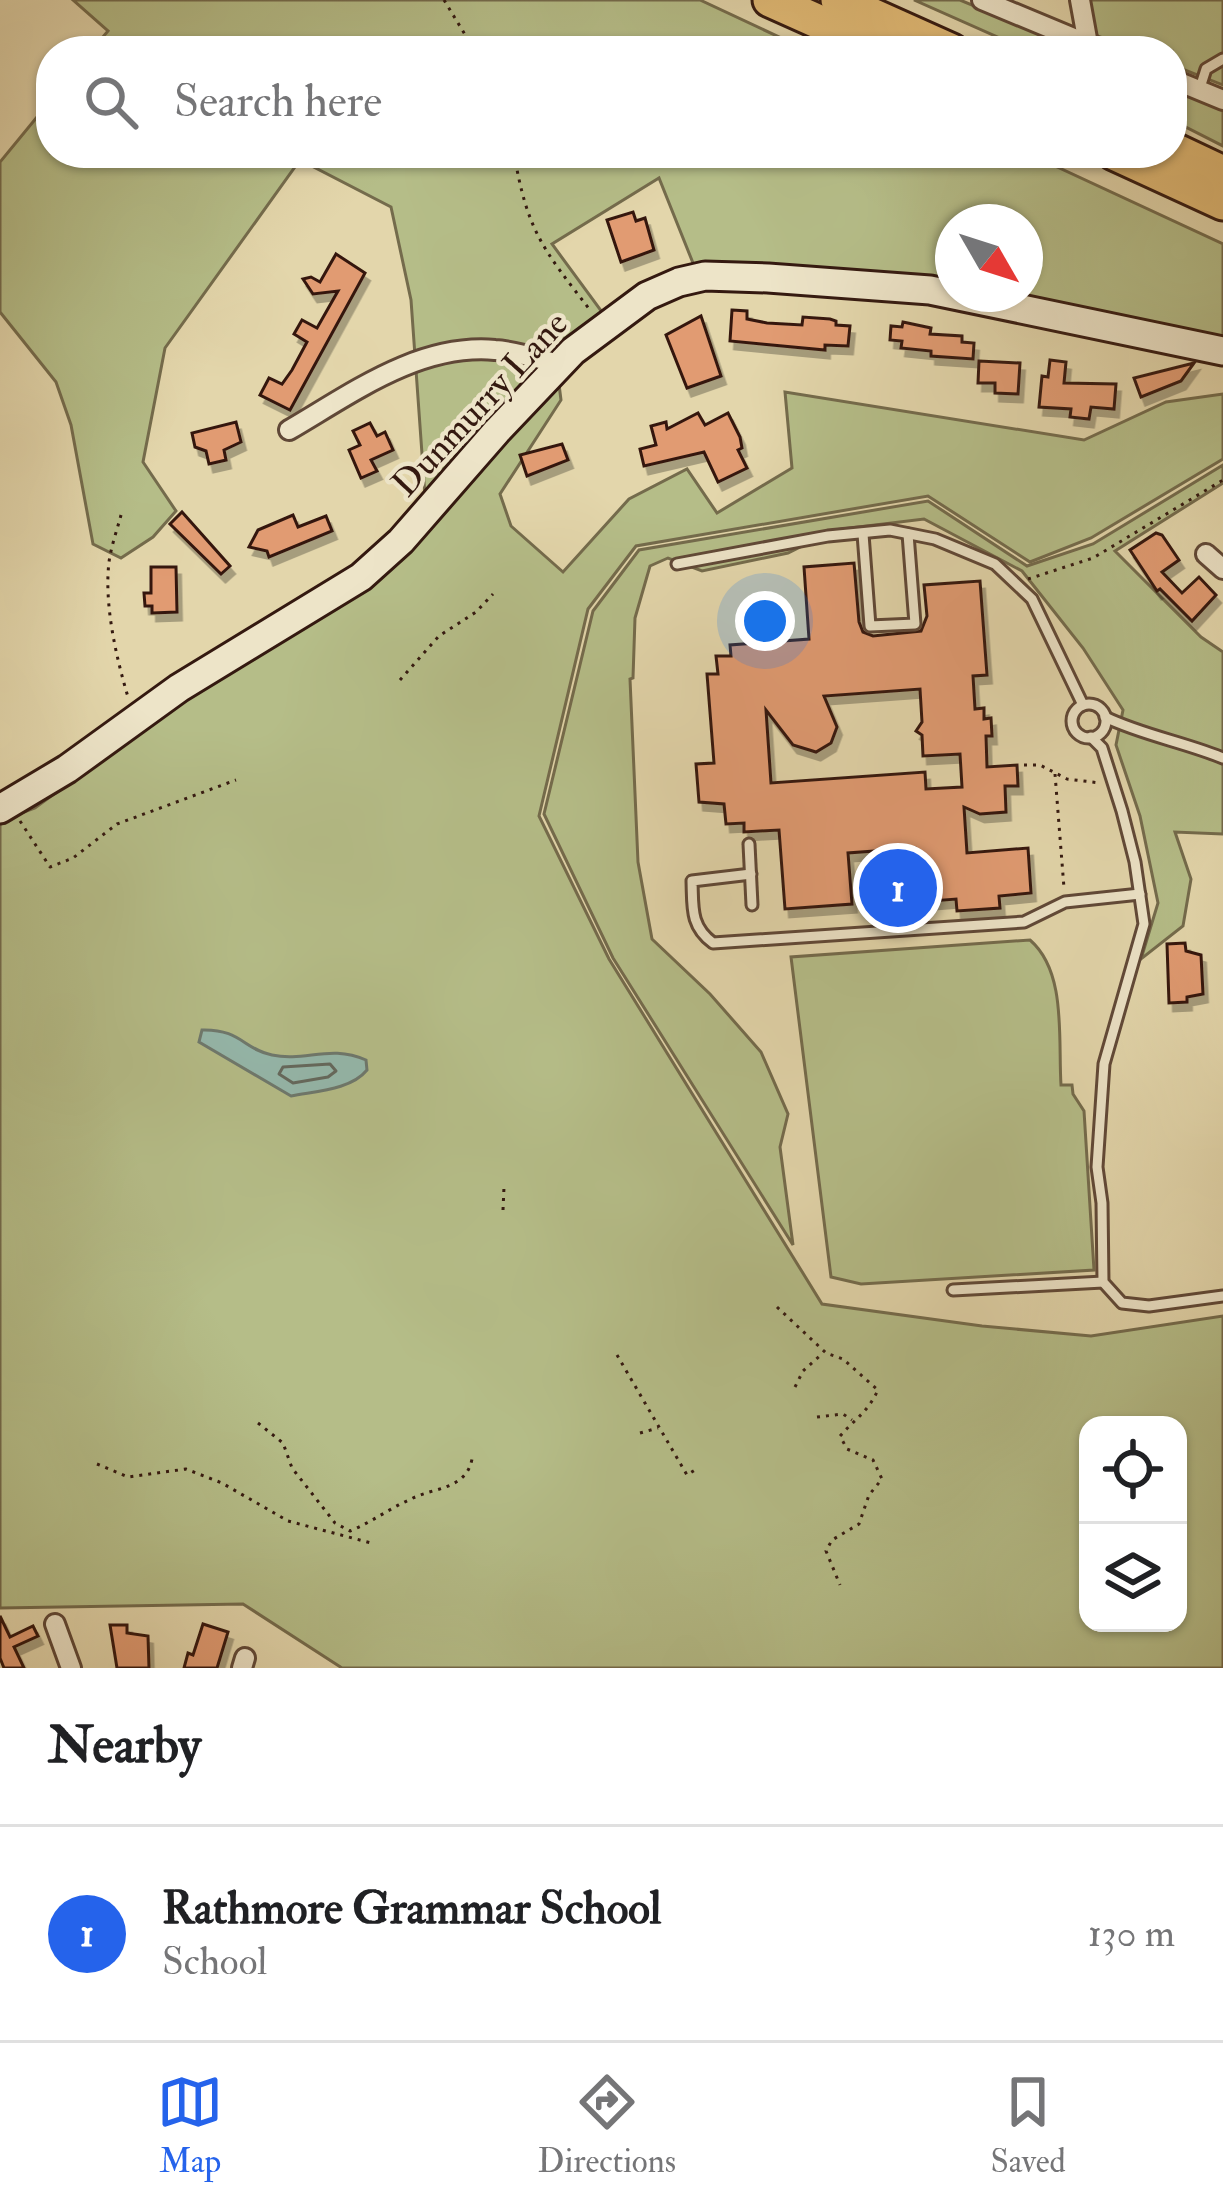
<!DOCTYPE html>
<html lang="en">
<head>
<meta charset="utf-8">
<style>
  :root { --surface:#fff; --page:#f2f2f2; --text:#202124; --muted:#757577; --line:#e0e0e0; --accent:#2563eb }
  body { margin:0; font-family:"IM FELL Double Pica",serif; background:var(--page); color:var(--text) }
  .controls { position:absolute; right:36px; bottom:36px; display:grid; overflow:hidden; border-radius:24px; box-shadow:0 3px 9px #0004 }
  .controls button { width:108px; height:108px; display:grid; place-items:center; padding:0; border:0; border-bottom:3px solid var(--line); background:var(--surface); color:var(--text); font:60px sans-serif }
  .compass { position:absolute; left:935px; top:204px; width:108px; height:108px; border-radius:50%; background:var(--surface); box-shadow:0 3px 9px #0004; rotate:129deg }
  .you { position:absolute; left:765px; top:621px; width:42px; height:42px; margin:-30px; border:9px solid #fff; border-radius:50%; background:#1a73e8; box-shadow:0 0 0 18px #1a73e833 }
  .badge { display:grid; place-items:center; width:78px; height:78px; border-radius:50%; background:var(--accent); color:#fff; font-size:39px; font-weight:700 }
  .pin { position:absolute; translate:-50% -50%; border:6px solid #fff; box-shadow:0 3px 12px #0006 }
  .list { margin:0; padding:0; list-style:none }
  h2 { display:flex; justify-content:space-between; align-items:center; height:156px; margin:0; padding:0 48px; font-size:51px }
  h2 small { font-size:39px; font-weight:400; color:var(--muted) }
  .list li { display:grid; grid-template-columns:78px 1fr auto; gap:36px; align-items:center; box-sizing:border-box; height:216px; padding:0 48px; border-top:3px solid var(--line) }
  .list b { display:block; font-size:45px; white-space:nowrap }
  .list p { margin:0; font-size:39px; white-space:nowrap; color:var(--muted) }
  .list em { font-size:39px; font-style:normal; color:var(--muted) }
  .icon { flex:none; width:66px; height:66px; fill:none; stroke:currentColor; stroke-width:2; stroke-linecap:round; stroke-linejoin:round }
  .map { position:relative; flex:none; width:1223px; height:1668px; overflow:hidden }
  .search { position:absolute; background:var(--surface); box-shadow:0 3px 9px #0004; left:36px; right:36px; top:36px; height:132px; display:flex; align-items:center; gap:30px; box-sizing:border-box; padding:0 42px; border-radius:48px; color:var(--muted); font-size:45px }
  .sheet { height:372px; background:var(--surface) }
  nav { display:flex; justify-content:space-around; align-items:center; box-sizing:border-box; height:168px; border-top:3px solid var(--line); background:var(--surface); font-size:33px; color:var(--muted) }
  nav a { display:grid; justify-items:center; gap:6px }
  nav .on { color:var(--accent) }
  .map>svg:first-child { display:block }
</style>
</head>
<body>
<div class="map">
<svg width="1223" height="1668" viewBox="0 0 1223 1668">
  <defs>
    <filter id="shadow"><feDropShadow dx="4.5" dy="8" stdDeviation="0" flood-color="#0004"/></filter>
  </defs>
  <rect width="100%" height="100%" fill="#e3d6ab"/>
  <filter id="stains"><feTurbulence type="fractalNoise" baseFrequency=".00167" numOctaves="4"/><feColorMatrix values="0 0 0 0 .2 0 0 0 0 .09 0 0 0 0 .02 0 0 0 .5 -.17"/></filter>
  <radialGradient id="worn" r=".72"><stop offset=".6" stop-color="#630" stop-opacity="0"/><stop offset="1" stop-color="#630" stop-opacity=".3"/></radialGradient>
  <!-- green -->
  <g fill="#b5bd88" stroke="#746b4c" stroke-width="3" fill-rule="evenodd">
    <polygon points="73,0 700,0 809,51 91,51 108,31"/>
    <polygon points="914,0 960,0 1082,51 1029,51"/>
    <polygon points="1090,0 1223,0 1223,85 1172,65 1172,51 1136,51 1095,35"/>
    <polygon points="1172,88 1223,110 1223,146 1172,120"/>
    <path d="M51,100V153H1027L1223,244V351L930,290L699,278L659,178L552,244L605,316L556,361L561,400L500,494L511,526L563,572L629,499L687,469L717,513L792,468L785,392L1084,440L1166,402L1223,394V459L1091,538L1030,562L928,496L636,546L588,609L539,816L609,959L822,1304L982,1326L1091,1336L1223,1316V1668H342L243,1604L0,1608V821L35,808L189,695L327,610L425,496L411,300L391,207L300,160L165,348L143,462L176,511L153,537L121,558L93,544L71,425L56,382L0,312V162ZM953,222H1025V294H953ZM1088,1425H1178V1623H1088Z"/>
    <polygon points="1223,465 1223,483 1115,551 1201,637 1223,652 1223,834 1175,832 1191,879 1183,926 1141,959 1158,903 1140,816 1116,745 1123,710 1083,648 1022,571 924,519 834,530 788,553 702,571 668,558 650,566 635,618 633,678 630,679 638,862 652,939 710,994 761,1052 788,1114 780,1147 793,1245 613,958 544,814 593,611 639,550 928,501 1027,566 1093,544"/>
    <path d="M1030,940C1067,972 1058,1039 1061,1085H1072L1073,1094L1084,1111L1094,1270L861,1284L831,1277L791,957Z"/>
  </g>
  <!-- water -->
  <path fill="#95b9ad" stroke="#6e796e" stroke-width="3" d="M202,1030C241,1029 243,1049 272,1055C306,1062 330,1044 366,1060L367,1070C351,1090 315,1091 291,1096L199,1042Z"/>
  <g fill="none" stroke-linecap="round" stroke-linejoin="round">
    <!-- shore -->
    <polygon stroke="#64695e" stroke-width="3" points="330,1064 336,1071 328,1077 293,1083 279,1074 283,1067"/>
  </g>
  <!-- building -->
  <g fill="#e19b72" stroke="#341910" stroke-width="3" fill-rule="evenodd" filter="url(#shadow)">
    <polygon points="633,212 636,221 645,218 654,250 621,262 607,220"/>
    <polygon points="336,254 365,273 290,410 260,395 269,378 282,384 292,370 307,342 294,334 302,320 317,328 338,291 313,294 303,279 311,277 320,282"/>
    <polygon points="732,310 747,311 747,319 767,323 802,325 803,317 830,319 836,321 836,325 850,326 848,346 825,345 825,350 730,341"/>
    <polygon points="701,316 721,376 687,388 666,335"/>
    <polygon points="903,322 931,328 930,334 962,336 962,342 974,343 973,359 931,356 931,351 901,348 902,341 890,340 891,326 902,327"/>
    <polygon points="1050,360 1066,362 1064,383 1116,384 1114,409 1091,407 1089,419 1070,417 1071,409 1039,407 1042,376 1048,377"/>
    <polygon points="979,361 1020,363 1018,394 995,393 995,383 978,383"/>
    <polygon points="1194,363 1181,381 1141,397 1134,378"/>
    <polygon points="698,413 705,425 728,413 740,437 742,448 738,450 747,468 718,482 704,452 644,466 640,449 656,445 651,426 666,422 667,429"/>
    <polygon points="236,422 241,442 224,450 226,460 209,464 206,451 195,447 192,433"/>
    <polygon points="370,423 377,436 385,432 393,450 371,460 377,471 361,478 349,450 360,445 353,431"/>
    <polygon points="562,444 568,460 527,476 520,455"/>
    <polygon points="182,512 230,566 221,574 170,524"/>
    <polygon points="293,515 298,527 326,516 332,531 269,557 267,551 249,547 258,530"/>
    <polygon points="1156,533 1162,535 1179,560 1162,572 1182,593 1199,577 1216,595 1192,621 1160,589 1157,591 1130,550"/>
    <path d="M854,563L859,622L863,632L873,636L921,631L927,616L924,585L980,581L987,675L973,676L975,709L984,708V719L991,718L992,736H986L987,767L1017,765L1018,786H1005L1006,812L980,814L964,807L967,853L1028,848L1031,893L999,896L1000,908L957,911L956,899L919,902L915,848L848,853L852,904L785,909L779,830L744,832V823L726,824L724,804L699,802L696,764L714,763L707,674H718L716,656H731L730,645L809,639L804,567ZM920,689L922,722L916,731L922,735L923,756L960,754L962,787L926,789L925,772L771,783L766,710L793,745L816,752L831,743L837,727L824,696Z"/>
    <polygon points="151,567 176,567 177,612 152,613 152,606 145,606 144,593 151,593"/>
    <polygon points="1185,943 1186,951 1201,955 1203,994 1187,997 1187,1002 1169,1003 1167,944"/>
    <polygon points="0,1616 10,1637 33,1626 38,1636 14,1647 24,1668 4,1668 0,1658"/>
    <polygon points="203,1624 228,1632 217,1668 184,1668 188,1653 193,1655"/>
    <polygon points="110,1625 127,1625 127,1633 148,1636 149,1668 117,1668"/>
  </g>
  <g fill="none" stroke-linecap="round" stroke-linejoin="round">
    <defs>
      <g id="lane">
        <polyline points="1199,91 1206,69 1223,59"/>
        <polyline points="863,534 870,626 915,624 908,534"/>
        <polyline points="677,564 828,536 890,530 935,539 995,564 1032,599 1083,705"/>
        <circle cx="1089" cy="721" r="17"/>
        <path d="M1105,717C1142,735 1184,742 1223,758"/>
        <polyline points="1091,737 1102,748 1122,811 1135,862 1144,924 1104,1064 1097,1167 1102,1203 1103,1282 1122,1303 1149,1306 1223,1296"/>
        <polyline points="749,844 752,905"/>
        <path d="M751,874L692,881C693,907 690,926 713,943L1024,922L1065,902L1140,894"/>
        <polyline points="953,1290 1103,1282"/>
      </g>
      <g id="street">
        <polyline points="982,0 1105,51"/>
        <polyline points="1080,0 1088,44"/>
        <polyline points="1172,79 1223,100"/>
        <path d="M289,430C351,394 419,343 495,350C516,351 539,359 559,364"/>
        <polyline points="1206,554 1223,569"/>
        <polyline points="55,1624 71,1668"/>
        <polyline points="242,1668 245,1658"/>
      </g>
      <polyline id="secondary" points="0,809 67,769 179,688 361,577 401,541 497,431 573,351 647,296 679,282 705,276 768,278 930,290 1223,351"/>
      <g id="highway">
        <polyline points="770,0 884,51"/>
        <polyline points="838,0 952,51"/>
        <polyline points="1172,149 1223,173"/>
        <polyline points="1114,153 1223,203"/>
      </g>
    </defs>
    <!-- lane casing -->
    <use href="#lane" stroke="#604837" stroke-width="15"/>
    <!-- street casing -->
    <use href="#street" stroke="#604837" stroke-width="24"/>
    <!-- secondary casing -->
    <use href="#secondary" stroke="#341910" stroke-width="33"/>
    <!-- highway casing -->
    <use href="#highway" stroke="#341910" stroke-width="39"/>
    <!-- path -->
    <g stroke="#341910" stroke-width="3" stroke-dasharray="3 6" stroke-linecap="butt">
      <polyline points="444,0 475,51"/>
      <path d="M514,153C527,231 543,249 590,310"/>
      <path d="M121,515C117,530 111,547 109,562C104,604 116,657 128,697"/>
      <polyline points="1028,579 1093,558 1223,480"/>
      <polyline points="400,680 439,636 476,612 493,594"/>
      <polyline points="1024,765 1040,765 1067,779 1100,783"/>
      <polyline points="1055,774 1064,888"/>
      <polyline points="20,821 50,867 73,858 117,824 236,780"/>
      <polyline points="503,1210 504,1187"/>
      <path d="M777,1307L826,1353L843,1359L878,1390C867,1413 856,1418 840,1436L847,1449L873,1460L882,1479L869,1495L859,1524L832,1540L826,1551L840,1585"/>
      <polyline points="617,1355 687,1475 698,1468"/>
      <polyline points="795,1387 803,1371 823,1353"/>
      <polyline points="817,1417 843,1414 852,1420"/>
      <path d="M258,1423L283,1443L292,1468L335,1523L350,1531C372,1522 390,1508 411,1499C434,1487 466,1490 472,1459"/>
      <polyline points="640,1433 658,1428"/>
      <polyline points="97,1464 128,1477 186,1469 222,1483 288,1521 375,1544"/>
    </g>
    <!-- lane -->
    <use href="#lane" stroke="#ede4c8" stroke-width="9"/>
    <!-- street -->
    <use href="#street" stroke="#ede4c8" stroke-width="18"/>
    <!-- secondary -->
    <use href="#secondary" stroke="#ede4c8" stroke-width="27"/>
    <!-- highway -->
    <use href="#highway" stroke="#e2bb76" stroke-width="33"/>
  </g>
  <g text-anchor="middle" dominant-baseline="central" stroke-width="9" stroke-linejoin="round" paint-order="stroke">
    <!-- street labels -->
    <g font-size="36" fill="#341910" stroke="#ede4c8">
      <text transform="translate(480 404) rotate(-47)">Dunmurry Lane</text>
    </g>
  </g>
  <rect width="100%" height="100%" filter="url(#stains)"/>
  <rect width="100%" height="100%" fill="url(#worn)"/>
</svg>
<div class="controls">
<button><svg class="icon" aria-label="locate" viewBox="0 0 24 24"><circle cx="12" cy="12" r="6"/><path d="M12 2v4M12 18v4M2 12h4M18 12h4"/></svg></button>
<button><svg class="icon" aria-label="layers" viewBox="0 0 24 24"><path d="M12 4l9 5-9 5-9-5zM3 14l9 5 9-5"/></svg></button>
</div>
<svg class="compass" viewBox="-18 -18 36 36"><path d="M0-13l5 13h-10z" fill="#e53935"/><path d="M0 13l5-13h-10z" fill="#757577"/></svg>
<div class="you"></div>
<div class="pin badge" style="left:898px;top:888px">1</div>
<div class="search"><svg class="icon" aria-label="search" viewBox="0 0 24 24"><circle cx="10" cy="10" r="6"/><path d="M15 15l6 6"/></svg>Search here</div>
</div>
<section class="sheet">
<h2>Nearby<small></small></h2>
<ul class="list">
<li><span class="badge">1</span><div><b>Rathmore Grammar School</b><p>School</p></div><em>130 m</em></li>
</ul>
</section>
<nav>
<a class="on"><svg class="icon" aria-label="map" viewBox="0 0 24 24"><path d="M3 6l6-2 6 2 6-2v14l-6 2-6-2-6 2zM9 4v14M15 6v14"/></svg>Map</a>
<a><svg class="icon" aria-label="directions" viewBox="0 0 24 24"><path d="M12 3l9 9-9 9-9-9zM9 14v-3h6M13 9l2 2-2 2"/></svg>Directions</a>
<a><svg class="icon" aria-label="saved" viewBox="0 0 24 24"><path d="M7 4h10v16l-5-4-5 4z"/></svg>Saved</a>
</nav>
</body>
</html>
